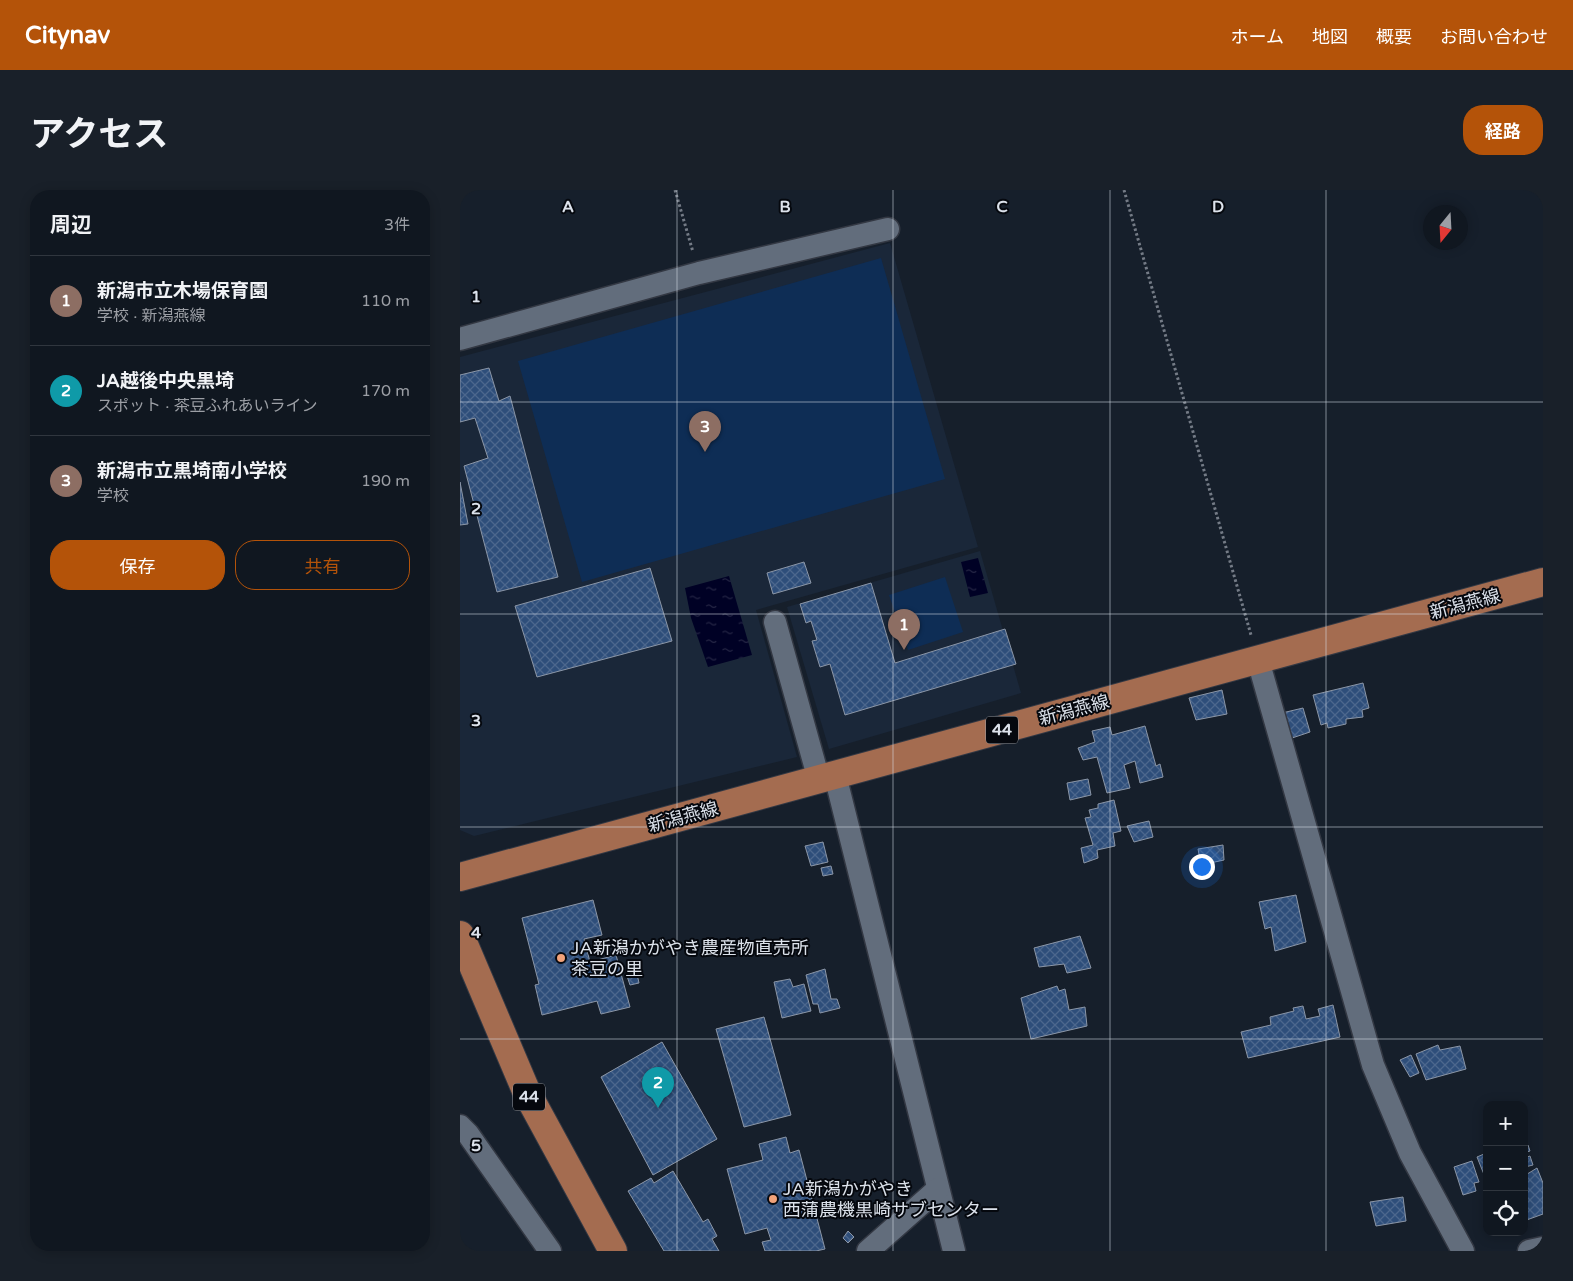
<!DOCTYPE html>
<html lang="ja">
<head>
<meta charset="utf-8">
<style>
  :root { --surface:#101720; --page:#192029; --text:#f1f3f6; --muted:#9c9fa5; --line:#30363e; --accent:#b45309 }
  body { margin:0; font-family:"Varela Round","Noto Sans JP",sans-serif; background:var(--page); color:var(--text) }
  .controls { position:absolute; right:15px; bottom:15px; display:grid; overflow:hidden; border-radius:10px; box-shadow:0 2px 12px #0003 }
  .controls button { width:45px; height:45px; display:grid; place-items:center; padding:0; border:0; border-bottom:1px solid var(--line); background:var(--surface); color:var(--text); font:25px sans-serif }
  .compass { position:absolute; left:963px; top:15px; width:45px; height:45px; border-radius:50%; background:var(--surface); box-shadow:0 2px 12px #0003; rotate:198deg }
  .you { position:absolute; left:741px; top:676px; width:18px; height:18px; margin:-12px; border:4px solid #fff; border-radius:50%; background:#1a73e8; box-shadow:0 0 0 8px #1a73e833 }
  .badge { display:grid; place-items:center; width:32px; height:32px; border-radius:50%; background:var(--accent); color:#fff; font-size:16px; font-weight:700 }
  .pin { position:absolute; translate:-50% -41px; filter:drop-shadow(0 1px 2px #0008) }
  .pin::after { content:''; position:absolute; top:26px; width:18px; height:15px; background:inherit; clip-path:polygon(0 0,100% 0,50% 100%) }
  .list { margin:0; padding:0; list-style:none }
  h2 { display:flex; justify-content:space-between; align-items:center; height:65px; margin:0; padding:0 20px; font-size:21px }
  h2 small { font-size:16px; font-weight:400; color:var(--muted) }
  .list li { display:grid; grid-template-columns:32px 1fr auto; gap:15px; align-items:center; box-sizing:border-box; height:90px; padding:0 20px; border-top:1px solid var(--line) }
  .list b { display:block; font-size:19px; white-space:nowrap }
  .list p { margin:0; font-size:16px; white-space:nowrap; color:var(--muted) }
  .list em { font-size:16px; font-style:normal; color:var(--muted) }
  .actions { display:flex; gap:10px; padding:15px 20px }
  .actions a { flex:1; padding:11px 0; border:1px solid var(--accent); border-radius:20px; text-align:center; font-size:18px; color:var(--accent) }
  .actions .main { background:var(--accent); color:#fff }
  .icon { flex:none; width:28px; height:28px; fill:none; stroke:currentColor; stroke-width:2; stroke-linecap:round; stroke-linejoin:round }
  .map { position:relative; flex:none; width:1083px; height:1061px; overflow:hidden; border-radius:20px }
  header { display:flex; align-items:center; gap:30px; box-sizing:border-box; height:70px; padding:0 25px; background:var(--accent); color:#fff }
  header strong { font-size:24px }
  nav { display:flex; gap:28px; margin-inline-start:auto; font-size:18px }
  .intro { display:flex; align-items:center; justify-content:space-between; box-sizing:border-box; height:120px; padding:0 30px }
  h1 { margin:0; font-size:35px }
  .button { padding:12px 22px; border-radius:20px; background:var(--accent); color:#fff; font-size:18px; font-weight:700 }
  main { display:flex; gap:30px; padding:0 30px }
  aside { flex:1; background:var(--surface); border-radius:20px; box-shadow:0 2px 12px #0003 }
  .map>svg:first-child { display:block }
</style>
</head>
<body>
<header>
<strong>Citynav</strong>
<nav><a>ホーム</a><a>地図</a><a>概要</a><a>お問い合わせ</a></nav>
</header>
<div class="intro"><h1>アクセス</h1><a class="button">経路</a></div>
<main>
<aside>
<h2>周辺<small>3件</small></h2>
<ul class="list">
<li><span class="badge" style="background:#8d6e63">1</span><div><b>新潟市立木場保育園</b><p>学校 · 新潟燕線</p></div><em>110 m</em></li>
<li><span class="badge" style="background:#0f9aa8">2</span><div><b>JA越後中央黒埼</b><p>スポット · 茶豆ふれあいライン</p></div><em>170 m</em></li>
<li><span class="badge" style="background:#8d6e63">3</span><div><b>新潟市立黒埼南小学校</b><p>学校</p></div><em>190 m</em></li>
</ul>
<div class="actions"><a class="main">保存</a><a>共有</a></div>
</aside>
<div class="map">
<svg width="1083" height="1061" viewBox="0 0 1083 1061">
  <defs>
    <pattern id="water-ripples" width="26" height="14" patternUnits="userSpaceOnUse" patternTransform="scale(1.25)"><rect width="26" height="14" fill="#000125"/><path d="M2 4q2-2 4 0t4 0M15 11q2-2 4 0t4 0" fill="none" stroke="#252645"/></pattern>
    <pattern id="building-cross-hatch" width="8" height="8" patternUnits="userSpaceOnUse" patternTransform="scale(1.25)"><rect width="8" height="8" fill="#2e4e7a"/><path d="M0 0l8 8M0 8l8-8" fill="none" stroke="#4c678d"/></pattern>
  </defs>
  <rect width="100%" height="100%" fill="#161f2b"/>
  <!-- built -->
  <g fill="#1a2739">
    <polygon points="430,53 518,357 296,420 337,567 14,646 0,640 0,167"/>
    <polygon points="520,361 561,503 369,559 327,417"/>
  </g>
  <!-- pitch -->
  <g fill="#0e2d55">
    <polygon points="421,68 485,289 122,392 58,171"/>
    <polygon points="485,387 503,442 448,460 429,405"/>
  </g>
  <!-- water -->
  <g fill="url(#water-ripples)">
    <polygon points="518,368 528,403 510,407 501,372"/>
    <polygon points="269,386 292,465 248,477 231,428 225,398"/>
  </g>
  <!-- building -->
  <g fill="url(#building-cross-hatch)" stroke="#8b96a7">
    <polygon points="29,178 39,211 50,206 98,387 37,402 4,276 28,268 15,228 0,232 0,185"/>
    <polygon points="0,292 8,334 0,335"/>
    <polygon points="344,372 351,393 313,404 307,383"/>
    <polygon points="190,378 212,451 77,487 55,416"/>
    <polygon points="411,393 435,473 545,439 556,474 385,525 370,474 360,477 352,451 357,450 351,431 346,433 340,414"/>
    <polygon points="903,493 909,518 902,520 903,527 886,529 886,534 868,538 867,533 861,535 853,505"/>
    <polygon points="762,500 767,524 736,530 729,508"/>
    <polygon points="843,518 850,542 829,549 822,523"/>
    <polygon points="685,536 696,576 700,574 703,587 680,593 675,571 664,575 670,598 647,603 637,567 623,570 618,558 635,552 632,541 650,537 652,545"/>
    <polygon points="628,589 631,605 610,610 607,593"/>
    <polygon points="654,610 661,641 653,643 655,656 637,660 638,668 624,673 621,658 633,655 625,628 631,627 629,620 638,618 638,614"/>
    <polygon points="689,631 693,647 674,652 667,636"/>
    <polygon points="363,652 368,672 351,676 345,656"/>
    <polygon points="763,655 764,670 741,675 738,659"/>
    <polygon points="371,676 373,684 363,686 361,678"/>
    <polygon points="836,705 846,752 815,761 811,737 805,739 799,712"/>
    <polygon points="133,710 142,745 124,749 130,772 156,765 170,817 141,824 137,811 82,825 75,795 79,794 62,728"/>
    <polygon points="620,746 631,778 607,783 604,774 579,777 574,758"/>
    <polygon points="365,779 371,809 377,809 380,818 360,823 358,814 353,814 346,785"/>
    <polygon points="177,784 179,793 170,795 167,786"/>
    <polygon points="330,789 333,797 344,794 351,821 322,828 314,792"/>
    <polygon points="597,796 599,801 605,799 609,820 625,817 627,836 571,849 561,808"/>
    <polygon points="873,815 880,847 788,868 781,842 811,835 810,827 834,821 833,818 843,816 846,829 860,826 858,819"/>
    <polygon points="304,827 331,925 284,937 256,839"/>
    <polygon points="202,852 257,949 193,985 141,887"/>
    <polygon points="978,855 980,860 1000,856 1006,879 966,890 956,864"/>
    <polygon points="951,865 959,883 950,887 940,870"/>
    <polygon points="326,947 330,963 339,960 365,1059 356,1061 305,1061 302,1052 311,1050 307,1038 285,1044 267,979 303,970 299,954"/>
    <polygon points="1068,955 1070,961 1064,963 1064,957"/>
    <polygon points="1024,964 1027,972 1027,992 1017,967"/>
    <polygon points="1070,966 1073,975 1065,977 1064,968"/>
    <polygon points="1012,971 1019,992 1014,993 1016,1001 1003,1005 994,977"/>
    <polygon points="1077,978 1083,993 1083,1024 1064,1031 1064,986"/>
    <polygon points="213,981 243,1032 248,1029 257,1046 252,1049 259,1061 204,1061 168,1001 191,988 194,993"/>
    <polygon points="943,1007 946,1031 916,1036 910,1012"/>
    <polygon points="388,1041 394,1047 388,1053 383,1048"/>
  </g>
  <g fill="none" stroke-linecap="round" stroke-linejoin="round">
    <defs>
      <g id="street">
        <polyline points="0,149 239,83 428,39"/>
        <polyline points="315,432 359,590"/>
        <polyline points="798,470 913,875 950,963 1003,1061"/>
        <polyline points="375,585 494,1061"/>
        <polyline points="0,936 8,944 90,1061"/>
        <polyline points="408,1061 478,999"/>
        <polyline points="1069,1061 1083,1058"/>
      </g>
      <g id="primary">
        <polyline points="0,687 1083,392"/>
        <polyline points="0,745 67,903 153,1061"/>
      </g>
    </defs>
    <!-- street casing -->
    <use href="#street" stroke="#333843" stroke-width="25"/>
    <!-- primary casing -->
    <use href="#primary" stroke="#333843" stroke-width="30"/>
    <!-- path -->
    <g stroke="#747b86" stroke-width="3" stroke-dasharray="2.5 2.5" stroke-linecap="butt">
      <polyline points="215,0 233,62"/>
      <polyline points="664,0 791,445"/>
    </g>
    <!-- street -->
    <use href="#street" stroke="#626d7c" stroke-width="22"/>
    <!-- primary -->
    <use href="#primary" stroke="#a46c50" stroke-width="28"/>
  </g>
  <!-- grid -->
  <path fill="none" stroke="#dce2eb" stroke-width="1" stroke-opacity="0.55" d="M217,0V1061M433,0V1061M650,0V1061M866,0V1061M0,212H1083M0,424H1083M0,637H1083M0,849H1083"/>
  <!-- markers -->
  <g fill="#f0a27a" stroke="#05080e" stroke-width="2">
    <circle cx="101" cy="768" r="5"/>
    <circle cx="313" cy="1009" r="5"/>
  </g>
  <g text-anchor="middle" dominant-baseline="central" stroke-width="4" stroke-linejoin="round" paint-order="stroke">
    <!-- shield labels -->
    <g fill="#05080e" stroke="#9ca1a9" stroke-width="1">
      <rect x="526" y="526.5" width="32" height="27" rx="4"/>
      <rect x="53" y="893.5" width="32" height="27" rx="4"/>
    </g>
    <g font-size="16" font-weight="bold" fill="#dce2eb">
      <text x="542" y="540">44</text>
      <text x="69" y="907">44</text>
    </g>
    <!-- street labels -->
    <g font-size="18" fill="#dce2eb" stroke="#05080e">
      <text transform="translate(1005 414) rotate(-15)">新潟燕線</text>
      <text transform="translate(614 520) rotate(-15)">新潟燕線</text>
      <text transform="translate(223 627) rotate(-15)">新潟燕線</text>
    </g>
    <!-- poi labels -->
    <g font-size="18" fill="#dce2eb" stroke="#05080e" text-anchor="start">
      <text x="111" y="758">JA新潟かがやき農産物直売所<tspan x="111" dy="21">茶豆の里</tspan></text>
      <text x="323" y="999">JA新潟かがやき<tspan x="323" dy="21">西蒲農機黒崎サブセンター</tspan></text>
    </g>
  </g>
  <g font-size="16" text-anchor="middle" font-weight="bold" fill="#dce2eb" stroke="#05080e" stroke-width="4" stroke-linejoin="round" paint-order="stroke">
    <text x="108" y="22">A</text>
    <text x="325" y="22">B</text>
    <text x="542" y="22">C</text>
    <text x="758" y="22">D</text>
    <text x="16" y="112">1</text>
    <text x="16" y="324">2</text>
    <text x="16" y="536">3</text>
    <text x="16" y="748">4</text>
    <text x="16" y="961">5</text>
  </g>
</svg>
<div class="controls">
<button>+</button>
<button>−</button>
<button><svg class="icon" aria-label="locate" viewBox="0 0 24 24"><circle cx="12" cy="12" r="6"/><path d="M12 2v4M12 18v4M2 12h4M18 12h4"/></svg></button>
</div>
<svg class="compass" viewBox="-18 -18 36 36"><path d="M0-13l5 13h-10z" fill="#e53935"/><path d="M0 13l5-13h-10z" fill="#9c9fa5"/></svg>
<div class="you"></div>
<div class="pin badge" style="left:444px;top:460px;background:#8d6e63">1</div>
<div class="pin badge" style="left:198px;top:918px;background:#0f9aa8">2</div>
<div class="pin badge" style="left:245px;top:262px;background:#8d6e63">3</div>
</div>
</main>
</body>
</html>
